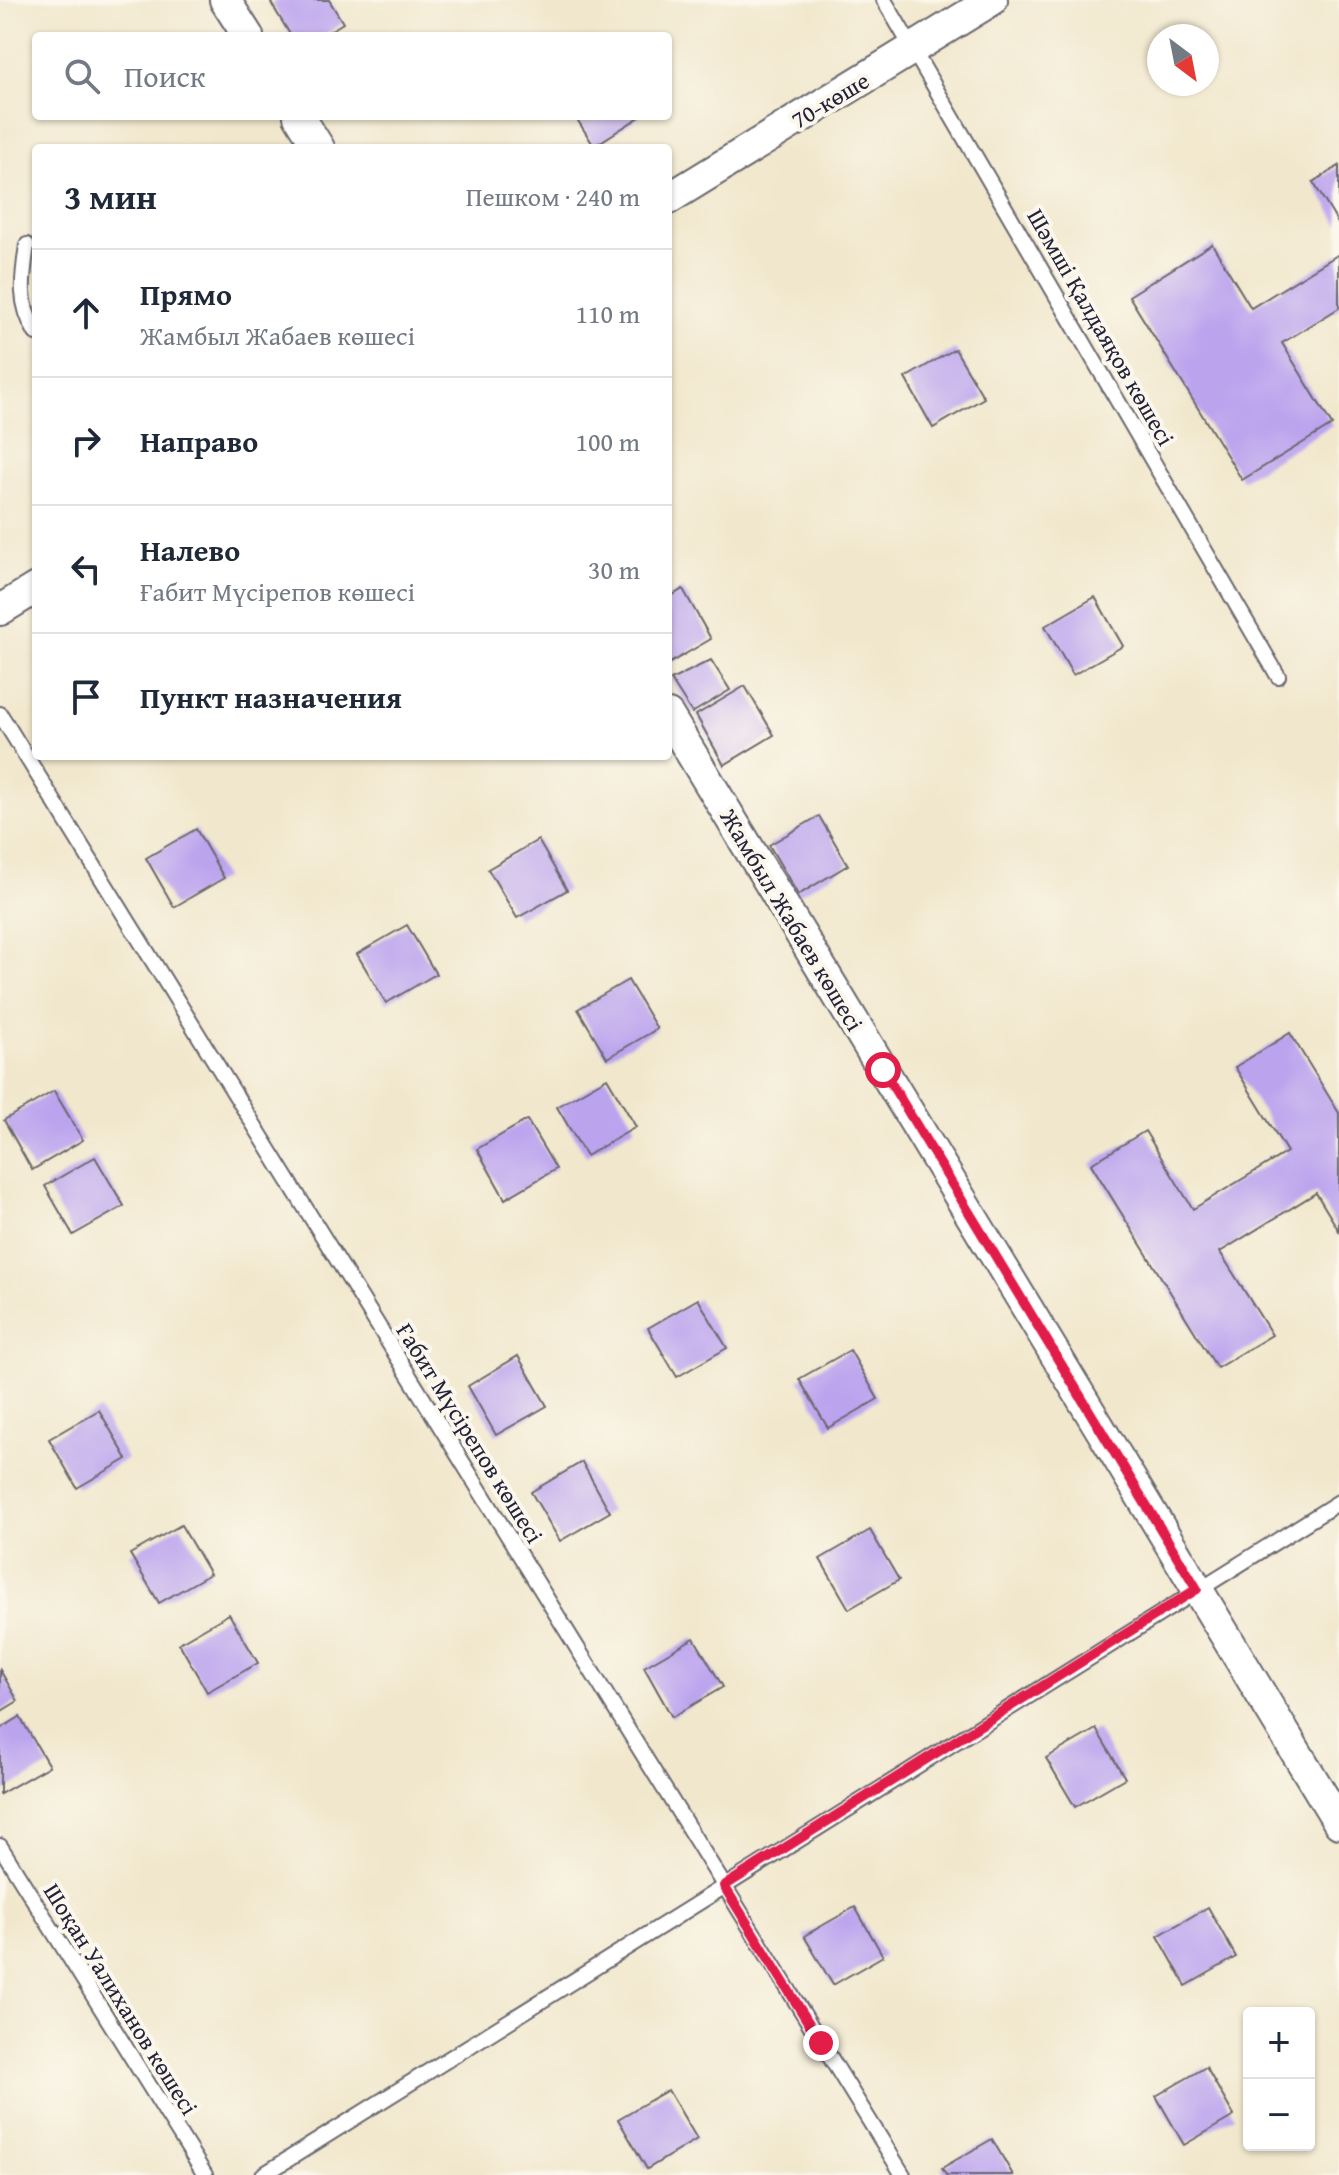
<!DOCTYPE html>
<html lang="ru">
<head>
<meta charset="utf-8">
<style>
  :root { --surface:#fff; --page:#f2f2f3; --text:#1f2937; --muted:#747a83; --line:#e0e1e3 }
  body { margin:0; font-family:"Gentium Book Plus",serif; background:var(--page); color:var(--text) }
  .controls { position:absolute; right:24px; bottom:24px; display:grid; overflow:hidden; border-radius:8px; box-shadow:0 2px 6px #0004 }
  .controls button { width:72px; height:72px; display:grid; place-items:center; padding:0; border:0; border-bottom:2px solid var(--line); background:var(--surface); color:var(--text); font:40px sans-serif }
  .compass { position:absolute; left:1147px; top:24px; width:72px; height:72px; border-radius:50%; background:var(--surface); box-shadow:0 2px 6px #0004; rotate:148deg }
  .stop { position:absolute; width:24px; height:24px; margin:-18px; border:6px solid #e11d48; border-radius:50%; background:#fff }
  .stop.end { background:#e11d48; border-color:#fff; box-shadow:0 2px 8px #0008 }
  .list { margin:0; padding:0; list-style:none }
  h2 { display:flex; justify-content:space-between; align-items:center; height:104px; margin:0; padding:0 32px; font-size:34px }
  h2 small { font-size:26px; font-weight:400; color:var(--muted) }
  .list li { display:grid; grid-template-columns:52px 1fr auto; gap:24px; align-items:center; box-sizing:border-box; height:128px; padding:0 32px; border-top:2px solid var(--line) }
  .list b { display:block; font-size:30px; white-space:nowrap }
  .list p { margin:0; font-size:26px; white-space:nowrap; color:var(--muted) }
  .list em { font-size:26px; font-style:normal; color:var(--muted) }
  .icon { flex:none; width:44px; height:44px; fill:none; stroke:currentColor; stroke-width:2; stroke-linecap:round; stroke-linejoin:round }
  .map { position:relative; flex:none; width:1339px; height:2175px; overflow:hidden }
  .search { position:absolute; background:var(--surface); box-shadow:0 2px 6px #0004; left:32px; top:32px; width:640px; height:88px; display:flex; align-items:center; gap:20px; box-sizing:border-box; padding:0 28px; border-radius:8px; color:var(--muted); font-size:30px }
  .panel { position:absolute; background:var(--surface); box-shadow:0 2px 6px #0004; left:32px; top:144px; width:640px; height:616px; border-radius:8px }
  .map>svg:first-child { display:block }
</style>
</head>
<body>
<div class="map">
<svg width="1339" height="2175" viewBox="0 0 1339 2175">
  <rect width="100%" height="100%" fill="#fbf7ec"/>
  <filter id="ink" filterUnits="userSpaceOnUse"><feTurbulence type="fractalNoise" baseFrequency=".0125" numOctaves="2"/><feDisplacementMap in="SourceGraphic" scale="16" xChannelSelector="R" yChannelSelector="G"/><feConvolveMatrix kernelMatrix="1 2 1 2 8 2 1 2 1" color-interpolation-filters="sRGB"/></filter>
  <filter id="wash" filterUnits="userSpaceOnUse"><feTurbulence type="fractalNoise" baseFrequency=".006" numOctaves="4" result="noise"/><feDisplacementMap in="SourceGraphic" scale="32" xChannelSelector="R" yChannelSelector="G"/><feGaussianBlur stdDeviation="1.8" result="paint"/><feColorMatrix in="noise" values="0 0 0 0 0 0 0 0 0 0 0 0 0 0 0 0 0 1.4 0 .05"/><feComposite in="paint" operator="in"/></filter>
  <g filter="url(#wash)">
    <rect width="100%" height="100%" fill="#f1e7cc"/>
    <g id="blocks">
      <!-- building -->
      <g fill="#bba3ee">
        <polygon points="276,0 329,0 343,23 322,36 291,36 271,3"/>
        <polygon points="575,116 641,116 594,146"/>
        <polygon points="1339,166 1339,225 1313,182"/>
        <polygon points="1212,244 1251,308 1339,254 1339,308 1282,343 1332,425 1242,480 1129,296"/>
        <polygon points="955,349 984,398 933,428 905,378"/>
        <polygon points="683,589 711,639 668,664 668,598"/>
        <polygon points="1095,597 1123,646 1073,675 1045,626"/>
        <polygon points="711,660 730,690 692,713 671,680"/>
        <polygon points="745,686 774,735 724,765 696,715"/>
        <polygon points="819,816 848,865 798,895 769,845"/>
        <polygon points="196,829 224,878 174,907 146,858"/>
        <polygon points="538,840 567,890 517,918 488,869"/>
        <polygon points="407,925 436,974 386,1003 357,954"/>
        <polygon points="628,980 657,1029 607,1058 578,1009"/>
        <polygon points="1290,1033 1339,1113 1339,1231 1316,1193 1220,1252 1272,1335 1217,1368 1091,1164 1145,1131 1193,1209 1287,1152 1235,1067"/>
        <polygon points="607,1078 636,1127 586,1156 557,1107"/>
        <polygon points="54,1091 83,1140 32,1170 4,1120"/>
        <polygon points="527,1120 556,1169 505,1199 477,1149"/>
        <polygon points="95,1157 124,1206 73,1235 45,1186"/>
        <polygon points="698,1299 727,1348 677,1377 648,1328"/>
        <polygon points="850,1350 878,1399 828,1428 799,1379"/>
        <polygon points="518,1356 547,1406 496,1435 468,1386"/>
        <polygon points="99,1410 127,1459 77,1488 49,1439"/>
        <polygon points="582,1462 610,1512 560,1541 531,1492"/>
        <polygon points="181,1525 210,1574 159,1603 130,1554"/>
        <polygon points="870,1530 899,1580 849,1609 820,1559"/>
        <polygon points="229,1614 258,1663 207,1692 179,1643"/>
        <polygon points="694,1638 723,1687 672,1717 644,1667"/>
        <polygon points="0,1670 18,1701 0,1712"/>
        <polygon points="20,1717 49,1766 0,1794 0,1729"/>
        <polygon points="1096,1729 1125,1778 1075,1807 1046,1758"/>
        <polygon points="855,1907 883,1956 833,1985 804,1936"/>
        <polygon points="1208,1907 1236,1957 1186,1986 1158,1936"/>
        <polygon points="1206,2067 1234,2116 1184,2145 1156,2096"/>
        <polygon points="668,2090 697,2139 647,2169 618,2119"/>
        <polygon points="992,2139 1013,2175 946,2175 942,2168"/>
      </g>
    </g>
  </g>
  <g filter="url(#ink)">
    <use href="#blocks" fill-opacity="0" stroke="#6a676e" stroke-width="2"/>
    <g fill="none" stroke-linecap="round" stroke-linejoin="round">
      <defs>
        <g id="service">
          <polyline points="884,0 1278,676"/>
          <path d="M27,245C22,279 18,303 36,333"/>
          <polyline points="0,714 903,2175"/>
          <polyline points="0,1846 205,2175"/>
          <polyline points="263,2175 1339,1502"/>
        </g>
        <g id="minor">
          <polyline points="225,0 248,36"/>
          <polyline points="299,116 319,148"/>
          <polyline points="668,199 992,0"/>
          <polyline points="0,610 36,588"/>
          <polyline points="668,715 1339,1823"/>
        </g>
      </defs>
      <!-- service casing -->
      <use href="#service" stroke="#6a676e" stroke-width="18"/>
      <!-- minor casing -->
      <use href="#minor" stroke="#6a676e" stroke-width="34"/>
      <!-- service -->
      <use href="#service" stroke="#fff" stroke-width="14"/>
      <!-- minor -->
      <use href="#minor" stroke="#fff" stroke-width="30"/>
    </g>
  </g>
  <g fill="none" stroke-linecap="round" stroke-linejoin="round" filter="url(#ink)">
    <!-- route -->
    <polyline stroke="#e11d48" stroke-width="10" points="821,2043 724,1886 1197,1589 883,1070"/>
  </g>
  <g text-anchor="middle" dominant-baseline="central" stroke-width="8" stroke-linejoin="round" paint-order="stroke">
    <!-- street labels -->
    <g font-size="24" fill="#22223b" stroke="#fbf7ec">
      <text transform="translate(830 100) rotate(-31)">70-көше</text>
      <text transform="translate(1101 327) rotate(60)">Шәмші Қалдаяқов көшесі</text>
      <text transform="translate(792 920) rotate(59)">Жамбыл Жабаев көшесі</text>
      <text transform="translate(470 1433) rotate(58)">Ғабит Мүсірепов көшесі</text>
      <text transform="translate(121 1999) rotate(58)">Шоқан Уалиханов көшесі</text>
    </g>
  </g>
</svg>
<div class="controls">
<button>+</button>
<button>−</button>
</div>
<svg class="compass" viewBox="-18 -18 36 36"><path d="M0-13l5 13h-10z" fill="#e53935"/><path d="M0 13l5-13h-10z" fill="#747a83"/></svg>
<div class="stop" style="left:883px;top:1070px"></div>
<div class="stop end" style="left:821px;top:2043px"></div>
<div class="search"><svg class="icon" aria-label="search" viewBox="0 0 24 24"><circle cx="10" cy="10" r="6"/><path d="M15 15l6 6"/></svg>Поиск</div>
<section class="panel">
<h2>3 мин<small>Пешком · 240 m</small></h2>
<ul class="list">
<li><svg class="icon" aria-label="ahead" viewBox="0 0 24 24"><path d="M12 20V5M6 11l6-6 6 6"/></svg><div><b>Прямо</b><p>Жамбыл Жабаев көшесі</p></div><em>110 m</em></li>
<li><svg class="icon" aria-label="right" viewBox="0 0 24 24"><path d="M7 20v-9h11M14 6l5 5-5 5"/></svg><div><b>Направо</b></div><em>100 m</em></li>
<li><svg class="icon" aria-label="left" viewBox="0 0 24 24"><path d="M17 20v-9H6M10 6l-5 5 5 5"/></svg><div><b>Налево</b><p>Ғабит Мүсірепов көшесі</p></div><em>30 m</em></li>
<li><svg class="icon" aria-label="arrive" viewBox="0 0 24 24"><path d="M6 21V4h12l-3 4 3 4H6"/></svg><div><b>Пункт назначения</b></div></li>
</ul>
</section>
</div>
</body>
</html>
